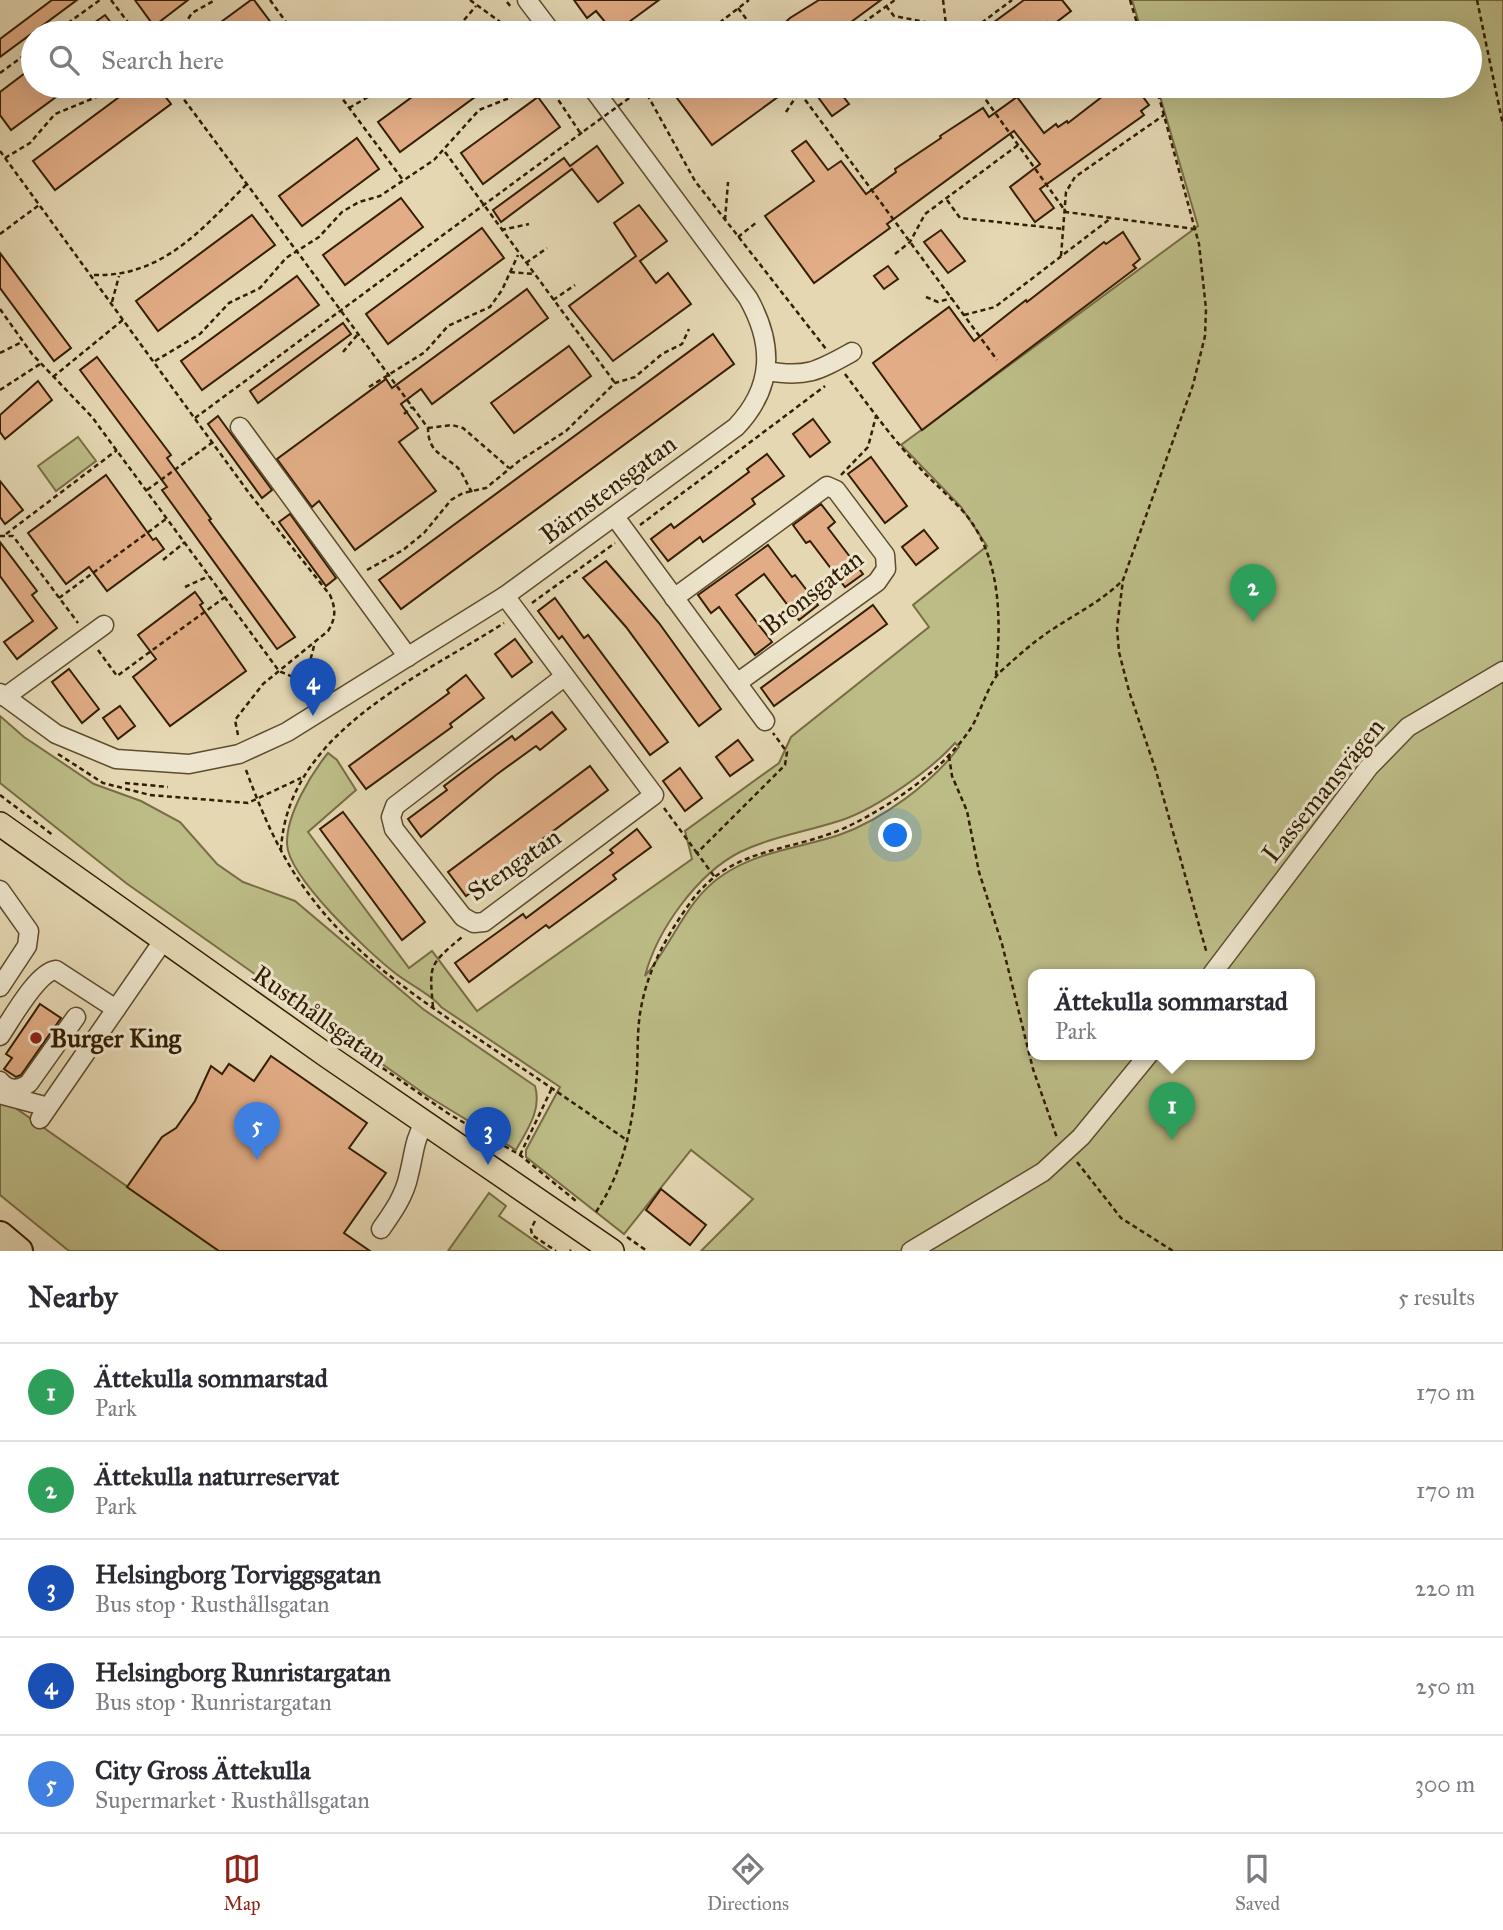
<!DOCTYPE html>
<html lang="en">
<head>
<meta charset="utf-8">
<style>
  :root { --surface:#fff; --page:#f2f2f3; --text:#2b2b33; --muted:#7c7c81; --line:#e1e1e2; --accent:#8f2418 }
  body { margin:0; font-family:"IM FELL Great Primer",serif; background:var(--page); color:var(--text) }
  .you { position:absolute; left:896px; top:836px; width:24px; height:24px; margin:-18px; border:5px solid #fff; border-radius:50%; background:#1a73e8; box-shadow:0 0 0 10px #1a73e833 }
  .badge { display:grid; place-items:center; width:46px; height:46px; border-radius:50%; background:var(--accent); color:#fff; font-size:23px; font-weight:700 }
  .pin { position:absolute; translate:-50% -58px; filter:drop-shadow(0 2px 4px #0008) }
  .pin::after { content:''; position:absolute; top:37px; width:24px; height:21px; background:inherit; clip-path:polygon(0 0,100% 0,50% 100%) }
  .popup { position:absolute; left:1028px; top:969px; width:287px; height:91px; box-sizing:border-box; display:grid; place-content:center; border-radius:14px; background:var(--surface); filter:drop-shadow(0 2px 5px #0005); font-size:23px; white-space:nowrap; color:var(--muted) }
  .popup b { font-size:26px; color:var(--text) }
  .popup::after { content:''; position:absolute; left:50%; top:100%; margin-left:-14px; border:14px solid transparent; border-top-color:var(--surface) }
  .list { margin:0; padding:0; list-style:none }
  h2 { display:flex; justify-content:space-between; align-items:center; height:91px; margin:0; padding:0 28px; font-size:30px }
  h2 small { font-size:23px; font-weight:400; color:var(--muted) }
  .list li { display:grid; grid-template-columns:46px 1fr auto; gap:21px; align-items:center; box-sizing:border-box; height:98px; padding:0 28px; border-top:2px solid var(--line) }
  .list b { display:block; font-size:26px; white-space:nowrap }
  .list p { margin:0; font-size:23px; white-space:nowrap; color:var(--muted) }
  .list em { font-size:23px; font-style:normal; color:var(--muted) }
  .icon { flex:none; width:38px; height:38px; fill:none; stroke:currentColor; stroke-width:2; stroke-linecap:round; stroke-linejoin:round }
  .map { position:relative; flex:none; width:1503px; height:1251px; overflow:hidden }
  .search { position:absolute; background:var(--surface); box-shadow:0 7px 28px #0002; left:21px; right:21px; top:21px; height:77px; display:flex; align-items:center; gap:18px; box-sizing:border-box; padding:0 24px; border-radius:38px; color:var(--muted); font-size:26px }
  .sheet { height:581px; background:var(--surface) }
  nav { display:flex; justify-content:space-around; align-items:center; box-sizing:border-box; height:98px; border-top:2px solid var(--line); background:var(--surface); font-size:19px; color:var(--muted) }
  nav a { display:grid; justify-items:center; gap:4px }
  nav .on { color:var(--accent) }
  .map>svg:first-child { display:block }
</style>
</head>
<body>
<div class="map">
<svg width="1503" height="1251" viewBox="0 0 1503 1251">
  <rect width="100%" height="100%" fill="#e4d7b2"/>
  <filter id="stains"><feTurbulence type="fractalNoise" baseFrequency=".00286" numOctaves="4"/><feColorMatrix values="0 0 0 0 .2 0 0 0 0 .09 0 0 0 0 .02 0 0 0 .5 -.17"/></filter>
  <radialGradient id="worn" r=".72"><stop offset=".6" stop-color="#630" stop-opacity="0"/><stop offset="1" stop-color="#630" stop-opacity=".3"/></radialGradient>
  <!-- green -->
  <g fill="#bcbc87" stroke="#786d44" stroke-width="2" fill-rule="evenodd">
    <path d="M1132,0H1503V1251H701L753,1199L691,1150L624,1234L526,1157V1150L560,1087L441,1007C434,996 407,983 395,973C368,952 288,877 287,844C286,815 311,774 328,753L337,760L356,790L308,832L409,968L432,951L477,1011L692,859L685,831L779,763L791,737L929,627L913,605L987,546L961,507L901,445L1198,226L1157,86H1470V33H1142ZM955,743L959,747C932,783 882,820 839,835C800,848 758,851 723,875C686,899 673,944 645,976C657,930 697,874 740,852C771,837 809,831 842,820C877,808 931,770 955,743ZM1034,974H1310V1054H1034Z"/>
    <polygon points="78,437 96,461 56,491 38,466"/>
    <path d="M0,716L24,737L94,784L141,801L180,822L217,864L243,882L295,901L423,1009L535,1086C542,1110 527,1130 516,1150L426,1095L126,883L0,783Z"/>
    <polygon points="0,1097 219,1251 69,1251 0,1195"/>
    <polygon points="489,1193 506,1206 499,1216 549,1251 448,1251"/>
  </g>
  <!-- building -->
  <g fill="#e2ad86" stroke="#331e02" stroke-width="2">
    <polygon points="52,0 77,0 0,57 0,39"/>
    <polygon points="135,0 188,0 154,26"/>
    <polygon points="251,0 254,0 275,28 269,33 206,33"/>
    <polygon points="574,0 659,0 614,33 596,11 587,18"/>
    <polygon points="819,0 881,0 836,33 774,33 790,18"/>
    <polygon points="1024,0 1062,0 1071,11 1050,27 1047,22 1033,33 979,33"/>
    <polygon points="105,15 119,33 80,33"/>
    <polygon points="33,67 33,86 71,86 11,130 0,115 0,92"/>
    <polygon points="134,86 157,86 171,104 55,190 33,161"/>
    <polygon points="427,86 490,86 400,152 378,122"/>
    <polygon points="668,86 793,86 712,145"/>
    <polygon points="810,86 835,86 849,104 832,116"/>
    <polygon points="1116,86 1152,86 1141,94 1149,105 1141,111 1144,115 1040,189 1054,208 1035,222 1010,187 1040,164 1014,131 887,224 890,228 814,283 765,216 814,181 792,151 806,141 828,170 841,161 866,194 896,172 895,169 941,138 940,136 983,108 989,117 1017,97 1044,133 1056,124 1058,127 1067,121 1068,123"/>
    <polygon points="538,97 560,127 483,184 461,153"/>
    <polygon points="357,138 379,169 302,226 279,196"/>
    <polygon points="597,146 623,183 598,202 572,169 501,222 493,210 564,158 570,166"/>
    <polygon points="401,198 423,227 345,285 323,255"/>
    <polygon points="639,205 667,241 640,261 656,283 668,273 691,304 613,361 569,306 636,256 614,223"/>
    <polygon points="252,215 275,245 158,331 136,301"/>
    <polygon points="482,228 504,258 388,344 366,314"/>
    <polygon points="941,230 965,261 948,273 924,242"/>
    <polygon points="1123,232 1140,259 1133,265 1136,268 922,430 873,363 949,307 974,341 1017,307 1026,300 1027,302 1104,242 1106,244"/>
    <polygon points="0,253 71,348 54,361 0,288"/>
    <polygon points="888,266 898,279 884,289 874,276"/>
    <polygon points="297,276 319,305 202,390 181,361"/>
    <polygon points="527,289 548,318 432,404 421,389 401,404 418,428 399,442 436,491 355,550 319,501 312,507 277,459 386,379 392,388"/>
    <polygon points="343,323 351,334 258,403 250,391"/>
    <polygon points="713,334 734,364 401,609 379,580"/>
    <polygon points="569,346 591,376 514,433 491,403"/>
    <polygon points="97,357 171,455 167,458 211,519 209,520 295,637 277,649 162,490 167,487 80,370"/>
    <polygon points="38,381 52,400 5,439 0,432 0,415"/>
    <polygon points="218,416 272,490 262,498 208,424"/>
    <polygon points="813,419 830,442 810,457 793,434"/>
    <polygon points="767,454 784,476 752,499 755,504 736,518 703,542 700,537 668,561 651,539 671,524 674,528 749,472 747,469"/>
    <polygon points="871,457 907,506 885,523 848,474"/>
    <polygon points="106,475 153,540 156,538 164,549 107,591 89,567 66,584 28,533"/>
    <polygon points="0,481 23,510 5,524 0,517"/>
    <polygon points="821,504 835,522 828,528 863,574 845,587 810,541 806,543 793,525"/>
    <polygon points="290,514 336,578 326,586 279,522"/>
    <polygon points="924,530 938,548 916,565 902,547"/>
    <polygon points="0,542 37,591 32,595 57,628 17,659 4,642 33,621 0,576"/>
    <polygon points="768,545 792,577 795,575 818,605 799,620 764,574 736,595 772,642 755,655 719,607 711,613 698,595"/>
    <polygon points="606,561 659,623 721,709 699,726 626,627 583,578"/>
    <polygon points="195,592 203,603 200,605 246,671 170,726 133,677 156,659 138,635"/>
    <polygon points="555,598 584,638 588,635 668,742 650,755 562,636 559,639 538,611"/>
    <polygon points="873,605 887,624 774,706 761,688"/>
    <polygon points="515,639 532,662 512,677 495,654"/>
    <polygon points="69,669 99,709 82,723 52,682"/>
    <polygon points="466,675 484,698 450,724 452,727 366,789 349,766 449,693 447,690"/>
    <polygon points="120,706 135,726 118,739 103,718"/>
    <polygon points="552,712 566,729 540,750 536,746 496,775 421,837 408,819 447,790 444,786 472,765 512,736 515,740"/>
    <polygon points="738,740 753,760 730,776 716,757"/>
    <polygon points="590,766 608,790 466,896 448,872"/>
    <polygon points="680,768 702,798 685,811 663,781"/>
    <polygon points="343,812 425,922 402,940 320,829"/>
    <polygon points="637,829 651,847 613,875 616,879 549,928 546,925 469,982 455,963 523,914 526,918 613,853 610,850"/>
    <polygon points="40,1004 61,1018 21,1075 16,1077 4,1069 12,1058 6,1054"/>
    <polygon points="271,1056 367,1123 349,1148 386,1173 344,1233 370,1251 219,1251 127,1187 162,1137 176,1128 195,1101 211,1066 222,1074 229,1064 254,1081"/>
    <polygon points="661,1189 706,1225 690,1245 646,1210"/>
  </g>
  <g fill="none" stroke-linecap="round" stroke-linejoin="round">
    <defs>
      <g id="minor">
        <polyline points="527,0 552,33"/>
        <path d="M767,371C806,378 818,371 852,352"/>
        <polyline points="240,427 408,657"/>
        <polyline points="615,517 765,721"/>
        <polyline points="505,596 654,795 484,922 474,923 463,917 394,829 391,817 395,806 564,677"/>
        <polyline points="674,598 827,486 836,490 885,555 886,569 877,582 737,683"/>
        <path d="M0,693L56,734L116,759L189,764L239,754L287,732L505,596L736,427C774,387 774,344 748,298L591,86"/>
        <polyline points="5,697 104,625"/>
        <polyline points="0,890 29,931 27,946 0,987"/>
        <polyline points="1212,974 1369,767 1408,727 1503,671"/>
        <path d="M0,1036C11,1020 37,972 56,970L116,1009"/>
        <path d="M0,1081C8,1091 19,1091 29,1083L76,1017"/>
        <polyline points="3,1095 48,1107"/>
        <polyline points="40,1119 163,941"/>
        <path d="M381,1229C393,1212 405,1195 409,1174C414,1155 414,1139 425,1122"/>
        <polyline points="911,1251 1043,1172 1081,1137 1149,1054"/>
      </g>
      <polyline id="major" points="0,824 326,1055 612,1251"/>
      <polyline id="highway" points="0,1235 19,1251"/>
    </defs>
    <!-- minor casing -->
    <use href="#minor" stroke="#5f4c2e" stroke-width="21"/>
    <!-- major casing -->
    <use href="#major" stroke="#331e02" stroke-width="26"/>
    <!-- highway casing -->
    <use href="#highway" stroke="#331e02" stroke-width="30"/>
    <!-- path -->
    <g stroke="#331e02" stroke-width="2.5" stroke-dasharray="5 3.5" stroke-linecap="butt">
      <polyline points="111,0 136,33"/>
      <polyline points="270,0 294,33"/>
      <polyline points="470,0 499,21 510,33"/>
      <polyline points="943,0 947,33"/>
      <polyline points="1130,0 1140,33"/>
      <polyline points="1477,0 1503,125"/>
      <polyline points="507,2 511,7"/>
      <polyline points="886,6 894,16 946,26"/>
      <polyline points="738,8 757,33"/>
      <polyline points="54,33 100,0"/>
      <polyline points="179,33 192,13 215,0"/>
      <polyline points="453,33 476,6"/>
      <polyline points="706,33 749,0"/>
      <polyline points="849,33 895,0"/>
      <polyline points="968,33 1012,0"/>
      <polyline points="0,73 33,49"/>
      <path d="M174,86L428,428C428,452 442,454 457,467C463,473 467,485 472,492"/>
      <polyline points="333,86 403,180"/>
      <polyline points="549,86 581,134"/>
      <polyline points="795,86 997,360"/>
      <polyline points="976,86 1066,212 1195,229"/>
      <polyline points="1156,86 1199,244 1206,309 1205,336 1193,385 1123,580 1117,628 1119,652 1129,691 1156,771 1207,954"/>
      <polyline points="643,87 695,181 826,349"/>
      <polyline points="527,91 554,93"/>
      <polyline points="636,93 644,86"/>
      <polyline points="349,108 387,86"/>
      <polyline points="786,112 803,86"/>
      <path d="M0,151L249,493L330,595C336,609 336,618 328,631L263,684L235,720L238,735"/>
      <polyline points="445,152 615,383"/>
      <polyline points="5,158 30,143 55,114 99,96 113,86"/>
      <polyline points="947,200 960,218 1063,229"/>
      <polyline points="725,220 728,182"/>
      <polyline points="501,230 529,224"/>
      <polyline points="0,234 39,205"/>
      <polyline points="738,237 757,222"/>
      <polyline points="895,254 910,242 925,214 1018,145"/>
      <polyline points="1061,256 1066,192 1075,177 1164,115"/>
      <polyline points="526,263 547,248"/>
      <polyline points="510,272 534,274"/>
      <path d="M94,275C163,277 202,229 247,184"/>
      <polyline points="926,297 938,302 952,298"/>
      <polyline points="553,300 575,285"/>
      <polyline points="112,302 119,276"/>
      <polyline points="0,309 32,354 92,417 279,671 312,685"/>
      <polyline points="964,315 995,307 1111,218"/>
      <polyline points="343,352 358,334"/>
      <polyline points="0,353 22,342"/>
      <polyline points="155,361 200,334 229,303 260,288 286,258 319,237 342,212 359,202 380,196 434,160 479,110 527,91 528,86"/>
      <path d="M845,374C868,405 891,437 918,466C933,483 952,498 967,516C1002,561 1001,622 996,675"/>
      <polyline points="53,377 124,319"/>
      <polyline points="369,387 425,352 448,326 490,307 502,290 518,255"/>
      <polyline points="0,390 40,364"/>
      <polyline points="404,414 412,407"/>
      <polyline points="195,418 584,131"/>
      <polyline points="428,428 452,425 463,428 509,468"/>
      <polyline points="841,475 868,447 876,416"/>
      <polyline points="147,490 213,442"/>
      <polyline points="640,525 825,386"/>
      <polyline points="6,534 117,450"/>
      <polyline points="0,536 13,536 78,623"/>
      <polyline points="163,560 185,542"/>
      <polyline points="367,570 403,550 424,533 451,500 463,493 486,488 519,461 566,431 615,383 635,377 662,354 682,344 689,329"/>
      <polyline points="185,587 209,576"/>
      <polyline points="59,598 166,519"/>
      <polyline points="532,603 615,543"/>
      <polyline points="314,646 308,669 315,689"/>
      <polyline points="98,650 117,676 225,597"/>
      <polyline points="58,754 103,783 150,795 248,803 301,778"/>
      <polyline points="949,756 952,776 967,811 979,872 1002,944 1033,1069 1057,1138"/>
      <path d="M246,770C262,813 280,856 308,893C357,960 428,1005 495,1050C540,1080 584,1110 628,1141"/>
      <polyline points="125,783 168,787"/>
      <polyline points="0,795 54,836"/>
      <polyline points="664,808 697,853"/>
      <path d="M281,850C287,733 418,678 504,623"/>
      <polyline points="714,876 697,853 785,765 787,752 773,733"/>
      <path d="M433,1007C429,964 429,965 462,937"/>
      <polyline points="299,1010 449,1114 520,1155 576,1201"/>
      <polyline points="520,1155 552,1088"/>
      <polyline points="1077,1162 1121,1218 1173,1251"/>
      <path d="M596,1212C624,1170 634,1121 637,1071C638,1050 637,1028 641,1008C648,969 667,935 690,903C733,843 794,854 853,824C895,803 945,768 971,728C980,714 989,682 1000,672C1017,657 1034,641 1053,629C1077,613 1102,601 1123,580"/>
      <polyline points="535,1221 531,1229 532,1235 556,1251"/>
      <polyline points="627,1237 647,1251"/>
      <polyline points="570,1251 571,1250"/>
    </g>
    <!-- minor -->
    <use href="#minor" stroke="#ede5cd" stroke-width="18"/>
    <!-- major -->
    <use href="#major" stroke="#e4d7b2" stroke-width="23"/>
    <!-- highway -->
    <use href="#highway" stroke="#e4d7b2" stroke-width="26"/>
    <!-- path-bridge -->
    <polyline stroke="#331e02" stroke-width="2.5" stroke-dasharray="5 3.5" stroke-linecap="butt" points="584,131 636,93"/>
  </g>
  <!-- markers -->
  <circle fill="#8f2418" stroke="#ede5cd" stroke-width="2.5" cx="36" cy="1038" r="7"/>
  <g text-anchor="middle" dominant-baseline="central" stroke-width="6" stroke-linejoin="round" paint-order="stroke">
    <!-- street labels -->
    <g font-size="26" fill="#331e02" stroke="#ede5cd">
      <text transform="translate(608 489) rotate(-37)">Bärnstensgatan</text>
      <text transform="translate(812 592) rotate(-38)">Bronsgatan</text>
      <text transform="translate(1323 790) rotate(-51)">Lassemansvägen</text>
      <text transform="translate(514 864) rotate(-35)">Stengatan</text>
      <text transform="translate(320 1016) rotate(35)">Rusthållsgatan</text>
    </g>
    <!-- poi labels -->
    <g font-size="26" font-weight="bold" fill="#331e02" stroke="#ede5cd" text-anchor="start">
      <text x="50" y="1038">Burger King</text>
    </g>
  </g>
  <rect width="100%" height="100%" filter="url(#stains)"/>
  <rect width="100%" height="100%" fill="url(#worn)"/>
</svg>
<div class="you"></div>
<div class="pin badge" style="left:1172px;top:1140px;background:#2e9e5b">1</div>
<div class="popup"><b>Ättekulla sommarstad</b>Park</div>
<div class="pin badge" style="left:1253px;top:622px;background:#2e9e5b">2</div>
<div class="pin badge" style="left:488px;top:1165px;background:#1a4fb4">3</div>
<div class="pin badge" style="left:313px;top:716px;background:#1a4fb4">4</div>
<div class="pin badge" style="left:257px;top:1160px;background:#3f7fe0">5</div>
<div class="search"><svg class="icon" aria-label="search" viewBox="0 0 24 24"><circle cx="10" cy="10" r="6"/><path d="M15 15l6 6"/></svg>Search here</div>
</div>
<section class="sheet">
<h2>Nearby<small>5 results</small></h2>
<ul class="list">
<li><span class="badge" style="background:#2e9e5b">1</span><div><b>Ättekulla sommarstad</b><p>Park</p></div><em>170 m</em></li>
<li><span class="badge" style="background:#2e9e5b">2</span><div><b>Ättekulla naturreservat</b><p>Park</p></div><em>170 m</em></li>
<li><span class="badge" style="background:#1a4fb4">3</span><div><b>Helsingborg Torviggsgatan</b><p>Bus stop · Rusthållsgatan</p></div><em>220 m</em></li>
<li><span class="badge" style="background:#1a4fb4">4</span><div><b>Helsingborg Runristargatan</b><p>Bus stop · Runristargatan</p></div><em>250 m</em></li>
<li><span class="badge" style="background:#3f7fe0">5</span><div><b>City Gross Ättekulla</b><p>Supermarket · Rusthållsgatan</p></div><em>300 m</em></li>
</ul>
</section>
<nav>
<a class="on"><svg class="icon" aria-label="map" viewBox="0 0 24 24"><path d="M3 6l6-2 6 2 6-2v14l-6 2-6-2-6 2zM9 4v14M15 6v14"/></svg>Map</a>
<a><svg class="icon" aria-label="directions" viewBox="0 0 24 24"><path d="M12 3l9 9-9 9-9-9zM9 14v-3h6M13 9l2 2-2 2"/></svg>Directions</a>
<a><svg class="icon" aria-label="saved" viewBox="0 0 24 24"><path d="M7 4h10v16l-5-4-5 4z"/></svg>Saved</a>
</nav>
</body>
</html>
